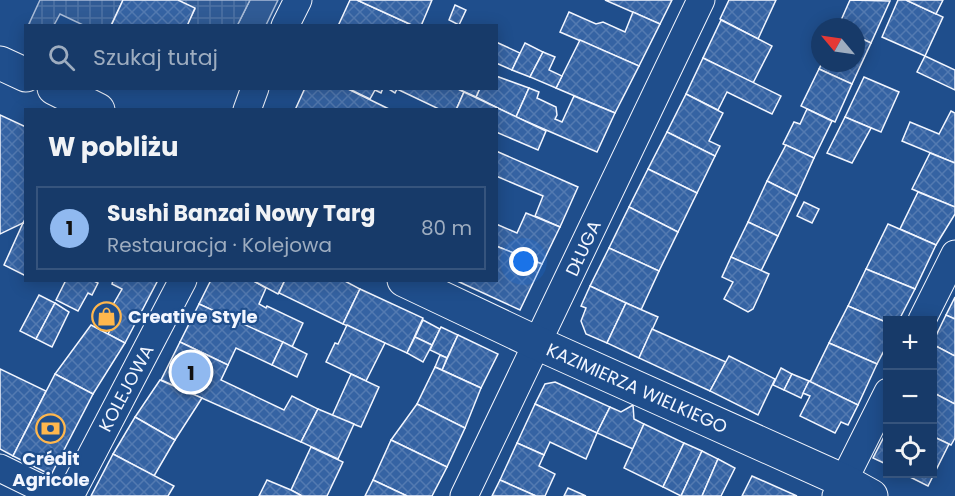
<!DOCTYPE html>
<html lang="pl">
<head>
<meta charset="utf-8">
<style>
  :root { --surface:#173a69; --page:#244571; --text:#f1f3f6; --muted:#9eadc0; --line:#36547d; --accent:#90b9f0 }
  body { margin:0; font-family:Poppins,sans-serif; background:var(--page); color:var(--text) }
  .controls { position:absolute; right:18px; bottom:18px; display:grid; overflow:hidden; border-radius:0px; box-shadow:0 3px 15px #0003 }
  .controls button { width:54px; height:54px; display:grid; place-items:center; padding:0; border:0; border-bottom:2px solid var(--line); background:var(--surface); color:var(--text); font:30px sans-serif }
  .compass { position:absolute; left:811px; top:18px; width:54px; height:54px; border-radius:50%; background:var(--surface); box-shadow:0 3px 15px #0003; rotate:299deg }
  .you { position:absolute; left:524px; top:262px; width:21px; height:21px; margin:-15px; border:4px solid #fff; border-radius:50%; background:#1a73e8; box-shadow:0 0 0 9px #1a73e833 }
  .badge { display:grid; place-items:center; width:39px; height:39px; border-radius:50%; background:var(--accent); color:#111; font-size:20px; font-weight:700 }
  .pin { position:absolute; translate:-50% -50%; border:3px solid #fff; box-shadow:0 2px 6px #0006 }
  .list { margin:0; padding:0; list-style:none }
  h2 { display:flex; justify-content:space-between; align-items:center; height:78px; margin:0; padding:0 24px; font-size:26px }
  h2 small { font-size:20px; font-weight:400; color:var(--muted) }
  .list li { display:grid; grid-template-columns:39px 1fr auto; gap:18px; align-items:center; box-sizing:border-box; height:84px; margin:0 12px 12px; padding:0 12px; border:2px solid var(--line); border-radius:0px }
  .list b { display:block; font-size:22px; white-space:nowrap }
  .list p { margin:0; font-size:20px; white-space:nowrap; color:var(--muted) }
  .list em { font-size:20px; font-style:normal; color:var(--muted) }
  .icon { flex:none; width:33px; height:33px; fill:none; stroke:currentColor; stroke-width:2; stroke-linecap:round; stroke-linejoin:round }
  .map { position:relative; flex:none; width:955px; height:496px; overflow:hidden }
  .search { position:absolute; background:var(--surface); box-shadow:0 3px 15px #0003; left:24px; top:24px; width:474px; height:66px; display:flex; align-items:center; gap:15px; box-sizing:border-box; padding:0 21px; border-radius:0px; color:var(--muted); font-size:22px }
  .panel { position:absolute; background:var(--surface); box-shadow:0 3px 15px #0003; left:24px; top:108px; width:474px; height:174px; border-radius:0px }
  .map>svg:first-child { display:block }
</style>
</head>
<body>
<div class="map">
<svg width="955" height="496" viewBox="0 0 955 496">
  <defs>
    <pattern id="plaza-grid" width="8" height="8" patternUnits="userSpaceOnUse" patternTransform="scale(1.5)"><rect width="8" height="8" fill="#305b95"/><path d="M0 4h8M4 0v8" fill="none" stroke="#4e73a5"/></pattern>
    <pattern id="building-cross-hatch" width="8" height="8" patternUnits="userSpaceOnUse" patternTransform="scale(1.5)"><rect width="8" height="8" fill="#3563a3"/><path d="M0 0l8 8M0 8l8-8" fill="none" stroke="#537ab1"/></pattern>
  </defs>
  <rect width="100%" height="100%" fill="#1f4e8c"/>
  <!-- parking -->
  <polygon fill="#305b95" stroke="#a8bbd7" stroke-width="1.5" points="250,0 278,0 266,25 237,26"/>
  <!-- plaza -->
  <g fill="url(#plaza-grid)" stroke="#a8bbd7" stroke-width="1.5">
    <polygon points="40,0 123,0 111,25 83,25 60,14 54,25 28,26"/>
    <polygon points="178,0 250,0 237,26 187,25 195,9"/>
  </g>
  <!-- building -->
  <g fill="url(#building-cross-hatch)" stroke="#f2f6ff" stroke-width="1.5">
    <polygon points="123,0 178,0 195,8 187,26 111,26"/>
    <polygon points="350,0 357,0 414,26 338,26"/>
    <polygon points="357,0 432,0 421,26 414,26"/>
    <polygon points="605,0 672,0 660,24"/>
    <polygon points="729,0 776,0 758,39 720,19"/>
    <polygon points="850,0 890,1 871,43 856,36 856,27 838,27"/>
    <polygon points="898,0 906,0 943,17 925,56 882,37"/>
    <polygon points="906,0 943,0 936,14"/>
    <polygon points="455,5 466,10 459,25 449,20"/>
    <polygon points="569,12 596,24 603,22 625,32 633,12 660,24 639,66 560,32"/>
    <polygon points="721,20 772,46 753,83 703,58"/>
    <polygon points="856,36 871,43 852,84 819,69 822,63 856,63"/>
    <polygon points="580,40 639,66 615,113 556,88"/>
    <polygon points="496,42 520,53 512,70 496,63"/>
    <polygon points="525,43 543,52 530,77 512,70"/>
    <polygon points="543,52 555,57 549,70 562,76 556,88 530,77"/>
    <polygon points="925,56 955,70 955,90 917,72"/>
    <polygon points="703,58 781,96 772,114 727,92 718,110 686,94"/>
    <polygon points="819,69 852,84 835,122 801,106"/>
    <polygon points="496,76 529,88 516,117 476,97 480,88 496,88"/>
    <polygon points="864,77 899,92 881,132 845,117"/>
    <polygon points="305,88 346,88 389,109 295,110"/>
    <polygon points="347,88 383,88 381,93 375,90 370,99"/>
    <polygon points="387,88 456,88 464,92 456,110 441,110 397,89 395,93"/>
    <polygon points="456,88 480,88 476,97"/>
    <polygon points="529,88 539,92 537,98 556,107 557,115 555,119 562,122 574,96 615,113 597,152 516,117"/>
    <polygon points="464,92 546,131 538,150 496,132 496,110 456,110"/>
    <polygon points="686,94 723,113 709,141 720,146 715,156 667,132"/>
    <polygon points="807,109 832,121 814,158 783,144 794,122 800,124"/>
    <polygon points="951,111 955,113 955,163 902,141 910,122 939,134"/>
    <polygon points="0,115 26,127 26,217 23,223 0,234"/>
    <polygon points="845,117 871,128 852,163 827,153"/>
    <polygon points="667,132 715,156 697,193 648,169"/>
    <polygon points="786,145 814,158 797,196 767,181"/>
    <polygon points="496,151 578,187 560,227 535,216 543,196 496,176"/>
    <polygon points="930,153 955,163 955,207 912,189"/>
    <polygon points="648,169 697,193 678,232 629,207"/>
    <polygon points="767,181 797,196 778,236 748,222"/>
    <polygon points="918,192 955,207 955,214 936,245 900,229"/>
    <polygon points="804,202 819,209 812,223 797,216"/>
    <polygon points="629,207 678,232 659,271 609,248"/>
    <polygon points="526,213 560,227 542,264 496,246 496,224 517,233"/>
    <polygon points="748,222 778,236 761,271 731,257"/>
    <polygon points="23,223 26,224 26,276 4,265"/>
    <polygon points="888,224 936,245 915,289 866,269"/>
    <polygon points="496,246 542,264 520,310 455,280 496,280"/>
    <polygon points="609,248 659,271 641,310 590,286"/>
    <polygon points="731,257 769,274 753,309 748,312 724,299 733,282 722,277"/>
    <polygon points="866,269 915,289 899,320 888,320 888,323 848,306"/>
    <polygon points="66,280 92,280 98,283 92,295 88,293 78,311 56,300"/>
    <polygon points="113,280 158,280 125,343 108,334 118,315 110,310 122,289 112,284"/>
    <polygon points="211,280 252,280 266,288 259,304 266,308 267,306 303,323 292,347 199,304"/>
    <polygon points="252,280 285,280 278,294"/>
    <polygon points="285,280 343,280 360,289 343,324 279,293"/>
    <polygon points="590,286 626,303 607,343 586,334 581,321 586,308 581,306"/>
    <polygon points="360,289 423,318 407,353 343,324"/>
    <polygon points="39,295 55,303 36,339 20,331"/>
    <polygon points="955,297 955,319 946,315"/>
    <polygon points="55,303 69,312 52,347 36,339"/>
    <polygon points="626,303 658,317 639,358 607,343"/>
    <polygon points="199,304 283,342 272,365 236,348 228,365 180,342"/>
    <polygon points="848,306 888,323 888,343 877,364 829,343"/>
    <polygon points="946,315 955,319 955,356 932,344"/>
    <polygon points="423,320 440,329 432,345 415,337"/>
    <polygon points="91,325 125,343 93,394 55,374"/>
    <polygon points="347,325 385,343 366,381 326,362 335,343 338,344"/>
    <polygon points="441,327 458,335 447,358 430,350"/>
    <polygon points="652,329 726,362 710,391 639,358"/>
    <polygon points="458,335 498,354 481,388 442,370"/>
    <polygon points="415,337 432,345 423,362 407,353"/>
    <polygon points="180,342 228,365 221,380 284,410 292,396 318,409 301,442 161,380"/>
    <polygon points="283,342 307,354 297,377 272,365"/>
    <polygon points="829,343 877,364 858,405 810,382"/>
    <polygon points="932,344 955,356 955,404 932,392"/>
    <polygon points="440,355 447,358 442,370 435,367"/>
    <polygon points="729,356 775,379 758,415 710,391"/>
    <polygon points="435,367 481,388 465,428 417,404"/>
    <polygon points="781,368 792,374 784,390 773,385"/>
    <polygon points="0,369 46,391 13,456 0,449"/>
    <polygon points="55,374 93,394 51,475 13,456"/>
    <polygon points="351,374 379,387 361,427 332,416"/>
    <polygon points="792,374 809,381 801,398 784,390"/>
    <polygon points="160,380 202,398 175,440 135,417"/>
    <polygon points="809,381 858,405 848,425 841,422 835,433 800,416 810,396 803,393"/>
    <polygon points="555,382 610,407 597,433 535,404 545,384"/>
    <polygon points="932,392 955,404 955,438 951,445 932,436"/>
    <polygon points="417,404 465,428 447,467 391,440"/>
    <polygon points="535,404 597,433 586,459 550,442 544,455 517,443"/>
    <polygon points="633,405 634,419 644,424 633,449 597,433 610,407 621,412"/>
    <polygon points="318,409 354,424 338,459 301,442"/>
    <polygon points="135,417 175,440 154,476 113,454"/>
    <polygon points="644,424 684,443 663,487 624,468"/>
    <polygon points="888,429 888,465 873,458"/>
    <polygon points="932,436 949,444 928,486 904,474 932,474"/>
    <polygon points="391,440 447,467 432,496 407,496 373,480"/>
    <polygon points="517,443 544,455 539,466 555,474 545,496 536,496 500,480"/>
    <polygon points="684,443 702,451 681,496 663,487"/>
    <polygon points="311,447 343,462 327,496 302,496 291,490"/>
    <polygon points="702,451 718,459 702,496 681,496"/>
    <polygon points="113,454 174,486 168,496 91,496"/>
    <polygon points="718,459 735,468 721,496 702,496"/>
    <polygon points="752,476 797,496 742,496"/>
    <polygon points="267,480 291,490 302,496 259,496"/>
    <polygon points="373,480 407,496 365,496"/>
    <polygon points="500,480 536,496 492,496"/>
    <polygon points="568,488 586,496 564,496"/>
  </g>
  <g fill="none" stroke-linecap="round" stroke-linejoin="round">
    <defs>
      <g id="street">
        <polyline points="285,26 298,0"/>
        <polyline points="247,110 255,88"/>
        <polyline points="922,320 955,254"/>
        <polyline points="0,468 57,496"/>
        <polyline points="70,496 183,280"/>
        <polyline points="464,496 701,0"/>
        <polyline points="836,496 888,392"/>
      </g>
      <g id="secondary">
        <polyline points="0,63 26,75"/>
        <polyline points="54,88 98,110"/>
        <polyline points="404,280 537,343 844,481 871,496"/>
      </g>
    </defs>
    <!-- street casing -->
    <use href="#street" stroke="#f2f6ff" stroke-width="29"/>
    <!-- secondary casing -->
    <use href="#secondary" stroke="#f2f6ff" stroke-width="35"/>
    <!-- street -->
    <use href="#street" stroke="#1f4e8c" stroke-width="27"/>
    <!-- secondary -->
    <use href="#secondary" stroke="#1f4e8c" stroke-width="33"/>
  </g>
  <!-- icons -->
  <defs>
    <symbol id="shop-ring" viewBox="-11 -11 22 22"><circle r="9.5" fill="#1f4e8c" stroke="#ffb74d" stroke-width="1.5"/><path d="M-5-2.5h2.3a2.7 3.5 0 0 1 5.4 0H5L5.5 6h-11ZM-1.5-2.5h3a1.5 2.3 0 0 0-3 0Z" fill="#ffb74d"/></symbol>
    <symbol id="bank-ring" viewBox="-11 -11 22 22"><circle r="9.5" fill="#1f4e8c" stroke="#ffb74d" stroke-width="1.5"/><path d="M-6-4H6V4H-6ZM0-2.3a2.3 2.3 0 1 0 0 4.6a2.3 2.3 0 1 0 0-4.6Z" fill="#ffb74d"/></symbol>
  </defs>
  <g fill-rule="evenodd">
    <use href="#shop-ring" x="90" y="300" width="33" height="33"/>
    <use href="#bank-ring" x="34" y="412" width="33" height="33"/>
  </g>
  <g text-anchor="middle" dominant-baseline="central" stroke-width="4.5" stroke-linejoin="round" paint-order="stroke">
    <!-- street labels -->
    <g font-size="18" fill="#f2f6ff" stroke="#1f4e8c">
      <text transform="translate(583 248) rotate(-65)">DŁUGA</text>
      <text transform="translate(126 388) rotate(-62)">KOLEJOWA</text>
      <text transform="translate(637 388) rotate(24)">KAZIMIERZA WIELKIEGO</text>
    </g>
    <!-- poi labels -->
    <g font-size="18" font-weight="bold" fill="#f2f6ff" stroke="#1f4e8c" text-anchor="start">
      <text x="128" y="316">Creative Style</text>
      <text x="51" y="458" text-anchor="middle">Crédit<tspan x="51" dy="21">Agricole</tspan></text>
    </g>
  </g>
</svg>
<div class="controls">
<button>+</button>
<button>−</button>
<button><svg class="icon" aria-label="locate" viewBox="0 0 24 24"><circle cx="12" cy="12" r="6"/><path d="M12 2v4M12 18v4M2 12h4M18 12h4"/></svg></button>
</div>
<svg class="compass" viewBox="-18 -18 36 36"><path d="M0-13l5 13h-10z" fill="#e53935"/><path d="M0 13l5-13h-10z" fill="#9eadc0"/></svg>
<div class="you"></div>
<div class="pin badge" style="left:191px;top:372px">1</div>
<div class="search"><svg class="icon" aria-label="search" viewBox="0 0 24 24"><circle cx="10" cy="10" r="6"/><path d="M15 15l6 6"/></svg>Szukaj tutaj</div>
<section class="panel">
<h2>W pobliżu<small></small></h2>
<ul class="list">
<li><span class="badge">1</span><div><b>Sushi Banzai Nowy Targ</b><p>Restauracja · Kolejowa</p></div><em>80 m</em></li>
</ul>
</section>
</div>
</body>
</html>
